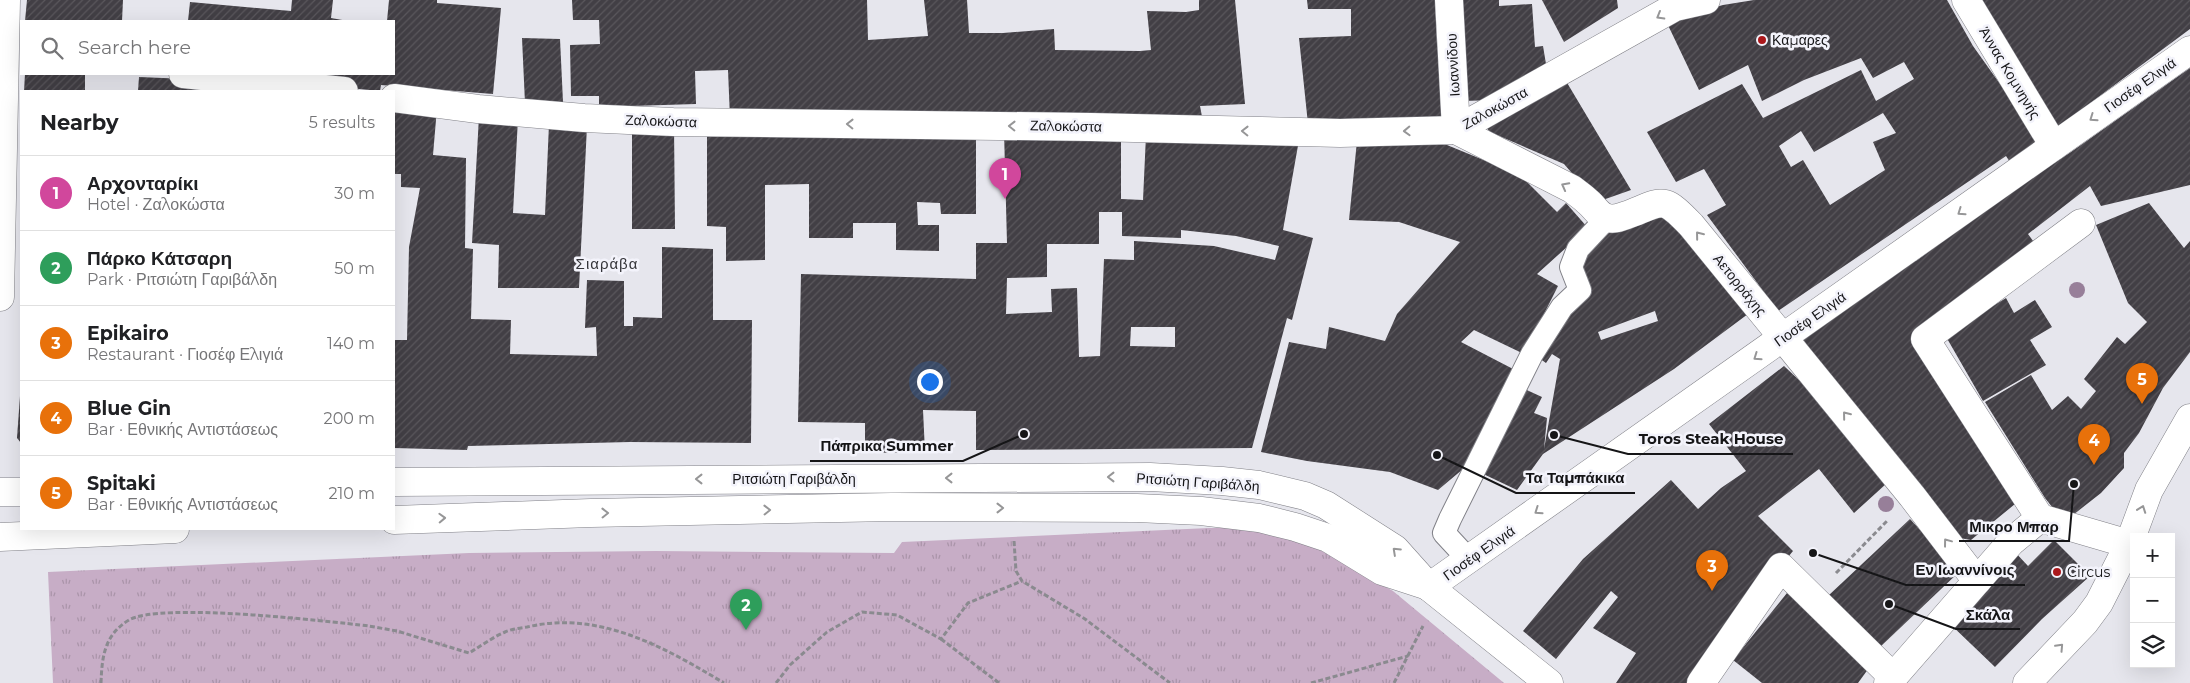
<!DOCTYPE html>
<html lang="en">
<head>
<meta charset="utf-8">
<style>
  :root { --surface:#fff; --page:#f2f2f2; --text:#202124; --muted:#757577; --line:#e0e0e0; --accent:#ab181b }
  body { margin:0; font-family:Montserrat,sans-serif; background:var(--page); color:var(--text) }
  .controls { position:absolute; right:15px; bottom:15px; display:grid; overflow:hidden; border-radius:0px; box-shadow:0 5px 20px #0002 }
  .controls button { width:45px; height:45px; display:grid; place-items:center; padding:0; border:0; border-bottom:1px solid var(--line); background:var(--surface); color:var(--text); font:25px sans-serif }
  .you { position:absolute; left:929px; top:381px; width:18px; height:18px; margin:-12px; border:4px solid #fff; border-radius:50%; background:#1a73e8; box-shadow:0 0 0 8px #1a73e833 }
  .badge { display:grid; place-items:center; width:32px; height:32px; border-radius:50%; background:var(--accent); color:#fff; font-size:16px; font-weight:700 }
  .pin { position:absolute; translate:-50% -41px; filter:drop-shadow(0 1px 2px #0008) }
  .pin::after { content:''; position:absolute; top:26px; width:18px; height:15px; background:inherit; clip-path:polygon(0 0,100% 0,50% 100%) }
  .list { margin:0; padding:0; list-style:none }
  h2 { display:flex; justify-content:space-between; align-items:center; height:65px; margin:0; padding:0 20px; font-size:21px }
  h2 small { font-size:16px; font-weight:400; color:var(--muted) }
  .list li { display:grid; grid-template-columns:32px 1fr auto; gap:15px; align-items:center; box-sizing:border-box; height:75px; padding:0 20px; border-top:1px solid var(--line) }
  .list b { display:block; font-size:19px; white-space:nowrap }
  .list p { margin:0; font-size:16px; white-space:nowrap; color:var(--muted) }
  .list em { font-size:16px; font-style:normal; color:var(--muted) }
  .icon { flex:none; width:28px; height:28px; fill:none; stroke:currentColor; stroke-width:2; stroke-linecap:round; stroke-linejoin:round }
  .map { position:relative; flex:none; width:2190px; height:683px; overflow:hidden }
  .search { position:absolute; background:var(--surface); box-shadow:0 5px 20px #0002; left:20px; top:20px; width:375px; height:55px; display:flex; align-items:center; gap:12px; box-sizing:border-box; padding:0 18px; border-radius:0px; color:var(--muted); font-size:19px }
  .panel { position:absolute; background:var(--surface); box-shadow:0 5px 20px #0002; left:20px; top:90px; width:375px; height:440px; border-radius:0px }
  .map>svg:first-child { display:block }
</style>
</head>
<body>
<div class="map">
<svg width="2190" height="683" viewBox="0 0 2190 683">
  <defs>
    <pattern id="park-tufts" width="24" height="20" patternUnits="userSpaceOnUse" patternTransform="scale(1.25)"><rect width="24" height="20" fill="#c7adc6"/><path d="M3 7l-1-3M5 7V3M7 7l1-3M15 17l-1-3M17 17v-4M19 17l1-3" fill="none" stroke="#aa94a9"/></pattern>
    <pattern id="building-hatch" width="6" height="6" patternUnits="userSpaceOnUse" patternTransform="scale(1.25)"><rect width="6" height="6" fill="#423f45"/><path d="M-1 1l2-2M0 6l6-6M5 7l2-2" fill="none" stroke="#5a575c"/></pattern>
  </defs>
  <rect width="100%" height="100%" fill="#e6e6ed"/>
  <!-- park -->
  <polygon fill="url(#park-tufts)" points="1209,528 1253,528 1308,543 1393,591 1504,683 53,683 48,572 469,553 656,551 894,553 902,542"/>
  <!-- building -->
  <g fill="url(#building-hatch)" fill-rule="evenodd">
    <polygon points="27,0 123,0 122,21 25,21"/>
    <polygon points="292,0 333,0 331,18 348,21 188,21 190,2 291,11"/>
    <polygon points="389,0 437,0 437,3 501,8 493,94 381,85 380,91 349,88 351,78 321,75 394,74 394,21 387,21"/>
    <polygon points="572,0 867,0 868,40 928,36 924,0 967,0 969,33 1003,33 1054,29 1055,50 1140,51 1151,50 1147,11 1186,12 1199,10 1199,0 1235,0 1245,104 1200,106 1203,122 730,118 728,70 695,71 696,104 599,107 599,96 571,96 570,45 600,44 599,20 573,20"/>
    <polygon points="1307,0 1435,0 1437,44 1445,44 1448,122 1308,124 1299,38 1351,36 1351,9 1308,9"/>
    <polygon points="1459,0 1499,0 1499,6 1532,4 1535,47 1543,46 1547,70 1499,100 1461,101"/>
    <polygon points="1542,0 1617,0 1618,8 1564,42"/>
    <path d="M1754,0H1947L1973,46L2042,143L2012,165L2006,156L1778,311L1707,215L1726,205L1704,169L1676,182L1647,132L1742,84L1763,118L1861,70L1876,101L1914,79L1904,62L1873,78L1861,58L1804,80L1762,101L1748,65L1699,90L1666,21L1723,5ZM1883,113L1896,133L1873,142L1885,170L1830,205L1803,160L1791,167L1779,146L1801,131L1814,152Z"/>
    <polygon points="1973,0 2190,0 2190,29 2058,127"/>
    <polygon points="522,38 560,39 563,102 525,103"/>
    <polygon points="2190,68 2190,185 2101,206 2090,186 2028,234 2036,245 1916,335 2015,504 1971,540 1954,537 1801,337 1911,255 1916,261 2002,198 2071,152"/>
    <polygon points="25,74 85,74 85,91 24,91"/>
    <polygon points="1563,76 1631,190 1597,202 1564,164 1490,132 1482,122"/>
    <polygon points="139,77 186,79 269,91 138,91"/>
    <polygon points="394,103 437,108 433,155 466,158 465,248 473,249 471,319 511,320 510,354 597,356 596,327 585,328 587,280 624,281 624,326 633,326 633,317 662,318 662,247 713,249 713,320 752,320 751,443 630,442 468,446 467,450 394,448 394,340 407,340 409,247 420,188 401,187 401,174 394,174"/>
    <polygon points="479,116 518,118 513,213 545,215 549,124 587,126 579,288 498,288 499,245 472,243"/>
    <polygon points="632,123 674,126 675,229 632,229"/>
    <polygon points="707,126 976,135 976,214 941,214 940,203 917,202 918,225 939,225 939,251 896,250 896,223 853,223 853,238 809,238 809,184 765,185 765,260 726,261 726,227 707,226"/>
    <path d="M1004,131L1121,133V199L1143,200L1146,135L1299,140L1283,230L1313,238L1292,320L1287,318L1252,448L976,450V411L923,410L925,452L865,453V423L798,422L801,274L976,279V243H1007ZM1099,212H1122V236L1181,238V230L1236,236L1279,246L1275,260L1214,246L1134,241V260L1104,259L1100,356L1079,357L1077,288L1051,289L1052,312L1006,314L1007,278L1047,277V244H1099ZM1131,327H1175V347L1130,346Z"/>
    <polygon points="1357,141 1398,141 1447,145 1520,175 1557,212 1566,203 1588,228 1537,274 1558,286 1524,354 1474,330 1461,342 1515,370 1463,469 1438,490 1390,472 1307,461 1261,452 1289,342 1326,349 1329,327 1385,341 1397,314 1460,242 1399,222 1349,220"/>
    <polygon points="2149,203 2184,248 2190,241 2190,352 2163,388 2139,433 2124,453 2124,468 2101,493 2064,522 2045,498 1985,402 2031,375 2052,410 2068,396 2081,409 2096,391 2084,379 2117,337 2125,344 2147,322 2128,303 2096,225"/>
    <path d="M1664,210L1748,314L1674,369L1543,454L1517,490L1477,471L1520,387L1542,397L1534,413L1547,418L1544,449L1560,359L1552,354L1546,363L1536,356L1566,307L1576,266L1592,239ZM1655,311L1658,321L1601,340L1598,332Z"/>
    <polygon points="2006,298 2014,313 2035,300 2052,327 2030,340 2046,365 1983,401 1945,335"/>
    <polygon points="1784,366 1829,408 1886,484 1854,513 1819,469 1758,516 1793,551 1749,604 1697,683 1616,683 1636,653 1593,628 1618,597 1611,591 1556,659 1523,631 1583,559 1671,480 1698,509 1721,488 1746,471 1709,424"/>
    <polygon points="20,396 21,396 21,443 17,438"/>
    <polygon points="1910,519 1959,572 1879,648 1828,596"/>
    <polygon points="2054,540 2090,576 2042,619 1995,667 1948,622 2014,551 2028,566"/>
    <polygon points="1787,593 1874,661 1858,683 1762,683 1733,660"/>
  </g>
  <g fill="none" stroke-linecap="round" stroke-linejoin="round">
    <defs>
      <polyline id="lane" points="1469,560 1444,533 1450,519 1532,354 1562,307 1580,290 1571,267 1578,249 1607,218"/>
      <g id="street">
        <polyline points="1449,0 1456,130"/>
        <polyline points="1966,0 2054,146"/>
        <polyline points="183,74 344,91"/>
        <polyline points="394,98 478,109 584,118 673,122 1091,127 1340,133 1456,130 1675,7 1706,0"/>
        <path d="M1456,130L1572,189C1577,193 1583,197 1587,201C1595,207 1598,216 1608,218C1615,220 1620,217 1627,215C1664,201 1662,195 1691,225L1912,496L1977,581"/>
        <polyline points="2040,518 2129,544"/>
        <polyline points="1701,683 1781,567 1893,677"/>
        <polyline points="1888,683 2011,542 2040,518 1925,339 2081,223"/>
      </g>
      <g id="secondary">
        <polyline points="0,297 6,0"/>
        <polyline points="394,482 1150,477 1222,481 1259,485 1305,496 1326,505 1395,549 1429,587 1549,683"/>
        <polyline points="0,492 21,492"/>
        <polyline points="394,520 591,513 892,507 1137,508 1201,511 1259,518 1295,527 1328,538 1382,571 1428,586"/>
        <polyline points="0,537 175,529"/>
        <polyline points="1429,587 2190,50"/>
        <polyline points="2027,683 2085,622 2099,603 2129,544 2149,490 2190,418"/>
      </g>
    </defs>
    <!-- lane casing -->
    <use href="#lane" stroke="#808087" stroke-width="24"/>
    <!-- street casing -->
    <use href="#street" stroke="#808087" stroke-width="29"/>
    <!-- secondary casing -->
    <use href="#secondary" stroke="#808087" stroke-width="29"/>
    <!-- path -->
    <g stroke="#8a8a8f" stroke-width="3" stroke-dasharray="5 2.5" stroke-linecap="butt">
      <polyline points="1014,541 1016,571 1022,581 1085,619 1170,683"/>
      <polyline points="1836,573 1888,520"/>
      <polyline points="941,639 999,683"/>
      <path d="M101,683C102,657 104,635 129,620C160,602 326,621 369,626L397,631L469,653C481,646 493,637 505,632C512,629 520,628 527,627C599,610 664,647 724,683"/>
      <polyline points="776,683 790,665 827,632 862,612 897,615 941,639 968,603 1022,581"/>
      <polyline points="1311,683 1408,656"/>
      <polyline points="1394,683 1423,626"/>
    </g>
    <!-- lane -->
    <use href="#lane" stroke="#fff" stroke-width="22"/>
    <!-- street -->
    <use href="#street" stroke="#fff" stroke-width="28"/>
    <!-- secondary -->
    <use href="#secondary" stroke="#fff" stroke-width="28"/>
  </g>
  <!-- trees -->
  <g fill="#977f99">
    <circle cx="2077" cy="290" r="8"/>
    <circle cx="1886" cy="504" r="8"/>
  </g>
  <!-- one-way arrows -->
  <defs><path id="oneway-chevron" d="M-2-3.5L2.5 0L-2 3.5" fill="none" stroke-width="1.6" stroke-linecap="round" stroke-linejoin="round" transform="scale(1.25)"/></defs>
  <g stroke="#969697">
    <use href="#oneway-chevron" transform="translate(1660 16) rotate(150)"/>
    <use href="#oneway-chevron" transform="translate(2093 118) rotate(145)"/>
    <use href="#oneway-chevron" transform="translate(850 124) rotate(-179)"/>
    <use href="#oneway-chevron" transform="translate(1012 126) rotate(-179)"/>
    <use href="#oneway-chevron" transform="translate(1245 131) rotate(-179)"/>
    <use href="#oneway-chevron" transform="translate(1407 131) rotate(178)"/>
    <use href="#oneway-chevron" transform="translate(1565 186) rotate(-152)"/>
    <use href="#oneway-chevron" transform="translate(1961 212) rotate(145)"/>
    <use href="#oneway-chevron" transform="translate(1699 235) rotate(-129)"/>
    <use href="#oneway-chevron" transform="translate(1757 357) rotate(145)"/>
    <use href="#oneway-chevron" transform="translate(1846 415) rotate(-129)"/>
    <use href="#oneway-chevron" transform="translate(1111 477) rotate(180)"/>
    <use href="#oneway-chevron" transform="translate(949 478) rotate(180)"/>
    <use href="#oneway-chevron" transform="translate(699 479) rotate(180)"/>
    <use href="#oneway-chevron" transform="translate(1000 508)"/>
    <use href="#oneway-chevron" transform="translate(2142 509) rotate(-70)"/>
    <use href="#oneway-chevron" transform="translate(767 510) rotate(-1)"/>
    <use href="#oneway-chevron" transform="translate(1538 511) rotate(145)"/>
    <use href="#oneway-chevron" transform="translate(605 513) rotate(-1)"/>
    <use href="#oneway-chevron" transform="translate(442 518) rotate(-2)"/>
    <use href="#oneway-chevron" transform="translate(1947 542) rotate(-127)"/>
    <use href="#oneway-chevron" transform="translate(1396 551) rotate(-137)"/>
    <use href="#oneway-chevron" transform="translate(2060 647) rotate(-47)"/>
  </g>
  <!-- markers -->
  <g fill="#ab181b" stroke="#f3f3fb" stroke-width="2">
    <circle cx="1762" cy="40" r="5"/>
    <circle cx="2057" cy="572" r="5"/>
  </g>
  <g text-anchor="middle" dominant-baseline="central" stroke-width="5" stroke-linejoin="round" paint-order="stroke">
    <!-- poi labels -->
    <g font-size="14" fill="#151517" stroke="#f3f3fb" text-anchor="start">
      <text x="1772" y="40">Καμαρες</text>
      <text x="2067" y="572">Circus</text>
    </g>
    <!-- street labels -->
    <g font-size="14" fill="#151517" stroke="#f3f3fb">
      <text transform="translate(1453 65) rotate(-93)">Ιωαννίδου</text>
      <text transform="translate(2010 73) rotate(59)">Άννας Κομνηνής</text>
      <text transform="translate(2140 85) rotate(-35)">Γιοσέφ Ελιγιά</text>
      <text transform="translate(1495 108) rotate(-29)">Ζαλοκώστα</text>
      <text transform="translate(661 121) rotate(2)">Ζαλοκώστα</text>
      <text transform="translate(1066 126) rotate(1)">Ζαλοκώστα</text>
      <text transform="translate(1740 285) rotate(51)">Αετορράχης</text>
      <text transform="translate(1810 319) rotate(-35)">Γιοσέφ Ελιγιά</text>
      <text x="794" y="479">Ριτσιώτη Γαριβάλδη</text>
      <text transform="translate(1198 482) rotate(4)">Ριτσιώτη Γαριβάλδη</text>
      <text transform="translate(1479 553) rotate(-35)">Γιοσέφ Ελιγιά</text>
    </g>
    <!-- neighbourhood labels -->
    <g font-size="15" letter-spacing="1" fill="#36363b" stroke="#f3f3fb">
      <text x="607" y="263">Σιαράβα</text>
    </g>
  </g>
  <!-- callouts -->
  <path fill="none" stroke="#151517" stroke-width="2" d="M1554 435L1628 454H1793M1024 434L963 461H810M1437 455L1516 493H1635M2074 484L2069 541H1959M1813 553L1906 585H2025M1889 604L1956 629H2020"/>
  <g fill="#151517" stroke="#f3f3fb" stroke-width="2">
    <circle cx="1554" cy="435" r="5"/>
    <circle cx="1024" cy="434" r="5"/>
    <circle cx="1437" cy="455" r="5"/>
    <circle cx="2074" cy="484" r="5"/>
    <circle cx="1813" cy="553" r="5"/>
    <circle cx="1889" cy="604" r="5"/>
  </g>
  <g font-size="15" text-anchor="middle" font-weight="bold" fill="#151517" stroke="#f3f3fb" stroke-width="5" stroke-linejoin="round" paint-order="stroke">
    <text x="1711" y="444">Toros Steak House</text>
    <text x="887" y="451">Πάπρικα Summer</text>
    <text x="1575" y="483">Τα Ταμπάκικα</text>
    <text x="2014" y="532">Μικρο Μπαρ</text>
    <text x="1965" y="575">Εν Ιωαννίνοις</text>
    <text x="1988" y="620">Σκάλα</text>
  </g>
</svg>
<div class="controls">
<button>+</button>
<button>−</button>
<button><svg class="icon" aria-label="layers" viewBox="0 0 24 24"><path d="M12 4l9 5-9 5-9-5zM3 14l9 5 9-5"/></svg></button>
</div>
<div class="you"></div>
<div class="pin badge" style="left:1005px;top:199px;background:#d1479c">1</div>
<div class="pin badge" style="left:746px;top:630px;background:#2e9e5b">2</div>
<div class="pin badge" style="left:1712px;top:591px;background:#e8710a">3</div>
<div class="pin badge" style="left:2094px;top:465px;background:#e8710a">4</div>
<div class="pin badge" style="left:2142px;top:404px;background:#e8710a">5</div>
<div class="search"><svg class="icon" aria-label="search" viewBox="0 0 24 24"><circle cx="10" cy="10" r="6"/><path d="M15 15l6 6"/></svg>Search here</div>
<section class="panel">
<h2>Nearby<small>5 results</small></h2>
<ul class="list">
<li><span class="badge" style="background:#d1479c">1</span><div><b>Αρχονταρίκι</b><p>Hotel · Ζαλοκώστα</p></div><em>30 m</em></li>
<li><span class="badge" style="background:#2e9e5b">2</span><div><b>Πάρκο Κάτσαρη</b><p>Park · Ριτσιώτη Γαριβάλδη</p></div><em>50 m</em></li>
<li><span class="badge" style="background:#e8710a">3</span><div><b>Epikairo</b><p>Restaurant · Γιοσέφ Ελιγιά</p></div><em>140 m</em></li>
<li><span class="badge" style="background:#e8710a">4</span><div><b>Blue Gin</b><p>Bar · Εθνικής Αντιστάσεως</p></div><em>200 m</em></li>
<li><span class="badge" style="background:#e8710a">5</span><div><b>Spitaki</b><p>Bar · Εθνικής Αντιστάσεως</p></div><em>210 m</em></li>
</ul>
</section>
</div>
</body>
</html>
